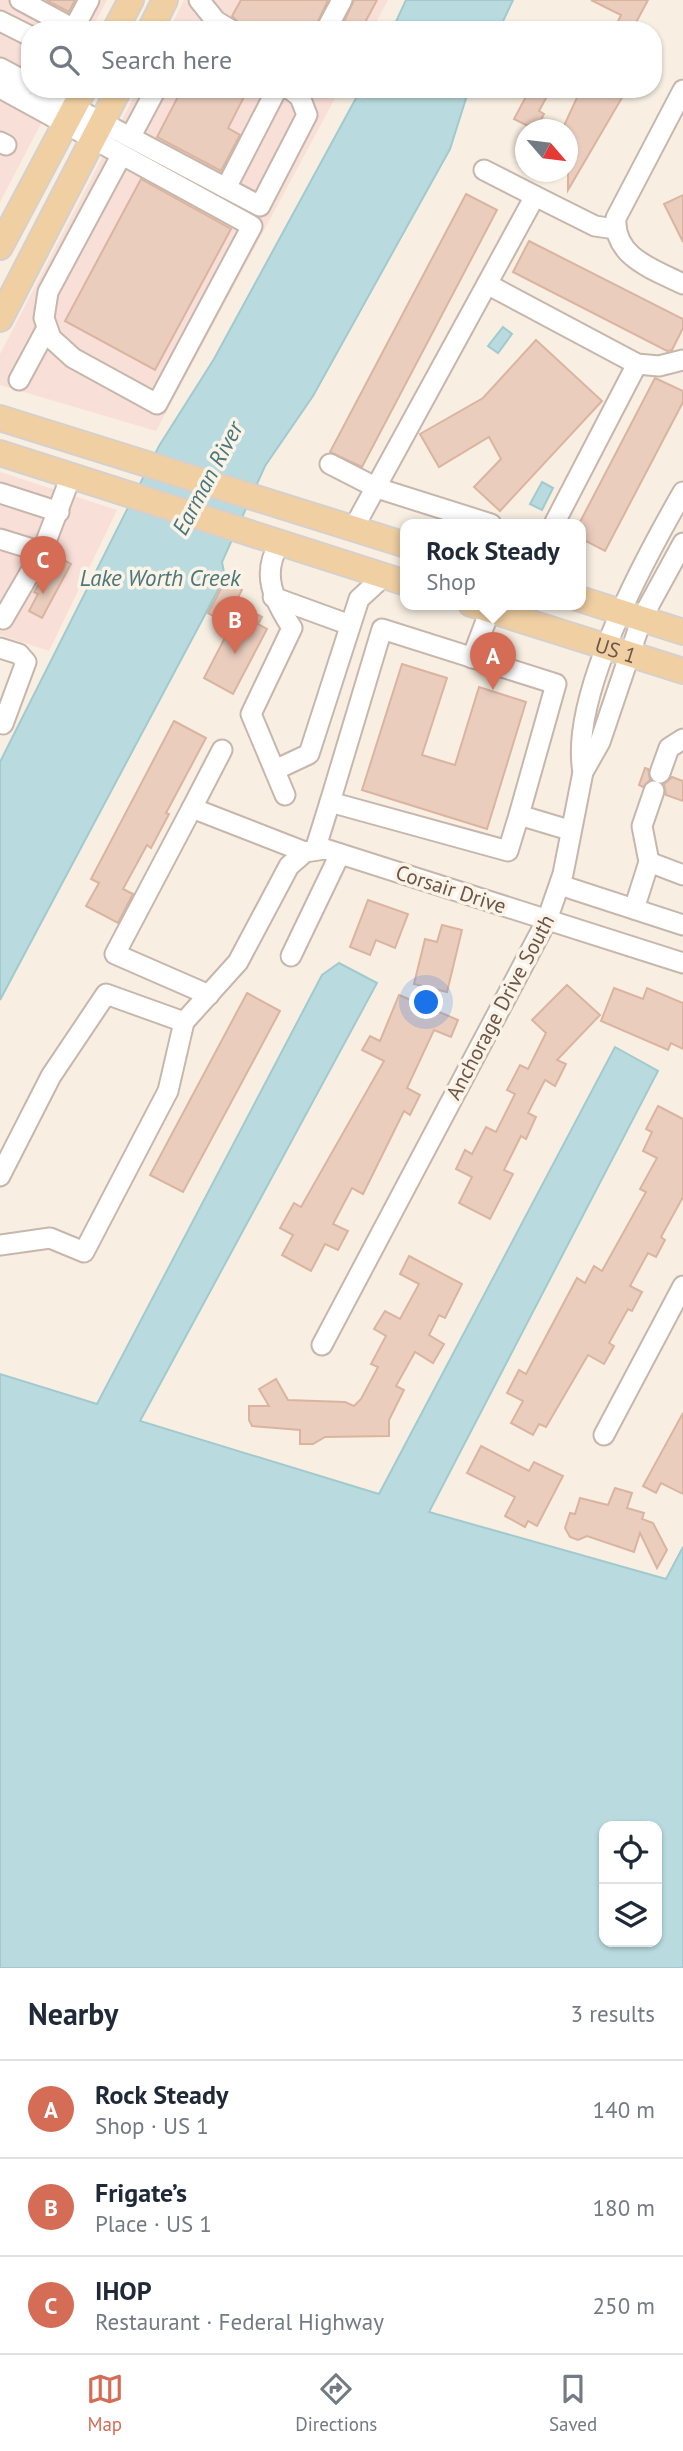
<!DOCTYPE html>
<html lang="en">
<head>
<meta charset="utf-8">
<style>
  :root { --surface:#fff; --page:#f2f2f3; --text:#1f2937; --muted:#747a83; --line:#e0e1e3; --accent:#d46c56 }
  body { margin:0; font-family:"PT Sans",sans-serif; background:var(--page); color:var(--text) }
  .controls { position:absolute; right:21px; bottom:21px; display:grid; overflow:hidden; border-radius:14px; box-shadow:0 2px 5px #0004 }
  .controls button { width:63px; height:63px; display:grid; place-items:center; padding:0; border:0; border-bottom:2px solid var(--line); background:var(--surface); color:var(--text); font:35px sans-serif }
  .compass { position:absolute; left:515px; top:119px; width:63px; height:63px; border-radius:50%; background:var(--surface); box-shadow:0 2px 5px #0004; rotate:118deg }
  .you { position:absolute; left:427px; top:1003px; width:24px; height:24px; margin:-18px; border:5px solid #fff; border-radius:50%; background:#1a73e8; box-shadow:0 0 0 10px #1a73e833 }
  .badge { display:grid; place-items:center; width:46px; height:46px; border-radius:50%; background:var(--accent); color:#fff; font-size:23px; font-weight:700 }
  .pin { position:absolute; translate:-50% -58px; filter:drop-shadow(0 2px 4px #0008) }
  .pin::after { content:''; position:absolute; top:37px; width:24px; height:21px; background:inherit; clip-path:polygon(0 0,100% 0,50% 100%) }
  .popup { position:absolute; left:400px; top:519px; width:186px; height:91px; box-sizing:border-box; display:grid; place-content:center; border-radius:14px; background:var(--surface); filter:drop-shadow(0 2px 5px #0005); font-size:23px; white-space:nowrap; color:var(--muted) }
  .popup b { font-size:26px; color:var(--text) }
  .popup::after { content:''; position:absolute; left:50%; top:100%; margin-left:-14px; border:14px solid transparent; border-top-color:var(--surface) }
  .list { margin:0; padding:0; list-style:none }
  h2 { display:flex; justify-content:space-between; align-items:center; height:91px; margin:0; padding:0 28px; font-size:30px }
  h2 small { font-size:23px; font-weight:400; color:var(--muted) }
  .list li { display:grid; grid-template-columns:46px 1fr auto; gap:21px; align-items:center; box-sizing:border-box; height:98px; padding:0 28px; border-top:2px solid var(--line) }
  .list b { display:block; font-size:26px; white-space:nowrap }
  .list p { margin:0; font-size:23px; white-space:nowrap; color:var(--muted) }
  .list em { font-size:23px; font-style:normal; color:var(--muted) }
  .icon { flex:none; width:38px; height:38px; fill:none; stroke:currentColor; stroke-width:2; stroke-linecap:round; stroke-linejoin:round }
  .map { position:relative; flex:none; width:683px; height:1968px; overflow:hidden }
  .search { position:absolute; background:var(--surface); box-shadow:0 2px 5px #0004; left:21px; right:21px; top:21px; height:77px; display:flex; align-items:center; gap:18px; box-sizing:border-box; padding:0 24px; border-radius:28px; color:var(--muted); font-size:26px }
  .sheet { height:385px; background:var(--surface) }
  nav { display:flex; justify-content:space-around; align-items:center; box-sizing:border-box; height:98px; border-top:2px solid var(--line); background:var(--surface); font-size:19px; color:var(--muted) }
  nav a { display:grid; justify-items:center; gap:4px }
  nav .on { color:var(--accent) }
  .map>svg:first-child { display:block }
</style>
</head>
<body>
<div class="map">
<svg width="683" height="1968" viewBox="0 0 683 1968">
  <rect width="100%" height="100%" fill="#f8efe2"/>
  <!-- commercial -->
  <g fill="#f8dfd7">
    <polygon points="0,0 107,0 91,30 30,30 30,89 59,89 0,202"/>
    <polygon points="184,0 388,0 372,30 169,30"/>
    <polygon points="138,89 340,89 156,431 0,385 0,354"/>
    <polygon points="0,472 117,510 49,651 0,635"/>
  </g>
  <!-- water -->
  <g fill="#b9dbdf" stroke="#a1cacf" stroke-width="2" fill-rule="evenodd">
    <polygon points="406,0 513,0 499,30 392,30"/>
    <polygon points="361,89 469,89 450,149 313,396 265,466 222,562 225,577 0,1000 0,762 159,446 214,359"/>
    <polygon points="503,327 512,334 498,353 488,346"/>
    <polygon points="542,482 553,488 542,510 530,504"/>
    <path d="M339,963L377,983L140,1421L379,1494L615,1047L658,1071L429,1512L666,1579L683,1547V1968H0V1374L97,1404L322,975ZM657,1826V1942H604V1826Z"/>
  </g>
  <!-- building -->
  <g fill="#eacdbd" stroke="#dbb4a0" stroke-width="2">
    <polygon points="46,0 75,0 69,12"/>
    <polygon points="241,0 328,0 314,30 246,30 232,16"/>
    <polygon points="354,0 377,0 361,30 340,30"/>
    <polygon points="591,0 648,0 632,30 614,30 621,15"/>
    <polygon points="182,89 248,89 228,128 240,135 221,171 157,137"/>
    <polygon points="530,89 551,89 539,111 544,114 536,130 514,119"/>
    <polygon points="581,89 610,89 623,96 568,190 568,130 562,130"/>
    <polygon points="141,179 231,229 155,370 65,321"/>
    <polygon points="466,194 497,210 362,467 330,452"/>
    <polygon points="683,195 683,242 664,204"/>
    <polygon points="529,241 683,319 683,328 672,350 667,351 513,272"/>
    <polygon points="536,340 602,401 500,511 474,487 501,459 489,437 439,467 420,434 483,398"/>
    <polygon points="655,378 683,391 683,402 605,551 580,538 580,522"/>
    <polygon points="57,556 71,564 42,618 29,611 38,594 34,592"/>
    <polygon points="225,581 242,590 235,603 262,617 258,624 267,629 233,694 204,678 231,626 208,613"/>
    <polygon points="402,664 447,678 422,755 455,765 479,687 526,702 487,829 362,790"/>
    <polygon points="174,721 206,738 166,813 169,814 151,848 147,845 123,889 133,894 118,923 86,906 99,883 91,879"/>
    <polygon points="645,768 648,769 650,780 643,787 639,785"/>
    <polygon points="672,777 683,781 683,801 666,795 664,784"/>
    <polygon points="368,900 408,914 395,948 376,940 370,955 350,947"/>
    <polygon points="442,925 462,930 447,992 414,984 425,939 437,942"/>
    <polygon points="567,985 600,1015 557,1060 566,1064 555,1086 545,1080 528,1113 536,1117 526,1139 521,1136 504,1170 513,1174 490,1219 459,1203 472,1177 456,1169 465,1150 472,1154 486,1127 496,1132 515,1094 507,1090 520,1065 528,1069 546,1033 532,1020"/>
    <polygon points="614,988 643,999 647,988 683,1003 683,1049 671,1043 668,1050 601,1021"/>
    <polygon points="247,993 280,1011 183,1192 150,1175"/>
    <polygon points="399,995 458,1020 451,1037 434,1030 407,1088 420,1095 410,1115 404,1111 363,1194 352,1188 333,1224 348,1231 338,1250 325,1244 311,1271 282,1255 293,1235 280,1228 294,1203 301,1207 384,1061 362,1050 370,1036 380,1041"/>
    <polygon points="658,1106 683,1119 683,1197 661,1237 665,1240 656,1257 648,1253 630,1286 642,1292 632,1311 628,1309 609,1343 614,1346 604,1364 588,1355 546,1427 539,1424 533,1435 511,1423 523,1401 507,1393 519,1370 526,1374 577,1278 585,1283 594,1266 602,1271 646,1192 640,1189 657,1158 643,1151 652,1132 646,1129"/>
    <polygon points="409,1256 462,1284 445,1318 439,1315 429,1335 444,1344 433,1363 415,1352 396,1386 404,1390 389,1420 389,1436 325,1437 313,1444 300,1444 300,1430 252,1426 249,1420 249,1406 269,1406 259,1389 276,1379 288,1400 345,1402 354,1406 361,1399 378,1367 371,1364 386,1336 374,1329 385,1311 400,1319 419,1284 400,1274"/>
    <polygon points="683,1413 683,1494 661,1483 656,1493 643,1486"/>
    <polygon points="481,1446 529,1471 534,1462 563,1476 537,1526 528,1521 525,1527 505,1516 515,1497 467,1473"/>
    <polygon points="615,1488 632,1493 627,1508 644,1513 642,1519 653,1523 667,1550 657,1568 640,1533 634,1552 587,1536 578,1540 570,1537 565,1528 570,1513 575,1514 580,1498 608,1505"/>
  </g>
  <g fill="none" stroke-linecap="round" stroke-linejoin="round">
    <defs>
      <g id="minor">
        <polyline points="20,0 74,29"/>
        <polyline points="199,0 216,21 231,30"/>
        <polyline points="0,21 30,36"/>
        <polyline points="73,30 89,0"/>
        <polyline points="326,30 342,0"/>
        <polyline points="0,68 30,84"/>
        <polyline points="0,88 252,226 157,404 73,358 51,338 44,318 48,292 121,156"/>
        <polyline points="39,89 260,206 307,115 300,97 290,89"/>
        <path d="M683,90L616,218C613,257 653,269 683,284"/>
        <polyline points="131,136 156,89"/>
        <polyline points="0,142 6,145"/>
        <polyline points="484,170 535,196 487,284"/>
        <polyline points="226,188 277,89"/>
        <polyline points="535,196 595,226 615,229"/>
        <polyline points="19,380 47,328"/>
        <polyline points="330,464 377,488 491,524"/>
        <polyline points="0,493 59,512"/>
        <polyline points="554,524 637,364"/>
        <polyline points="353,529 487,284 637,364 659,366 683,360"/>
        <polyline points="0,539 42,552"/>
        <path d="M280,543C260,574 274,600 292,628L251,714L285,795"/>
        <polyline points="273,597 350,625"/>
        <polyline points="0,618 3,619 42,552 71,476"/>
        <polyline points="0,648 19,654 26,662 3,724"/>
        <polyline points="472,658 490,610"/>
        <polyline points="275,770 309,754 359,599 384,576"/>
        <polyline points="583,772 600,742 642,618 683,543"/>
        <polyline points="660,773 669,748 683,739"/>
        <polyline points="192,808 222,750"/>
        <polyline points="519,815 508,851 330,802 382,629 556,684 519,815 569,830"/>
        <polyline points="315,850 330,802"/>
        <polyline points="649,862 683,875"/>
        <polyline points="560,885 683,925"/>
        <polyline points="634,909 649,862 642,826 654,791"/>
        <polyline points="291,956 340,854"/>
        <polyline points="209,995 115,954 192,808 305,852"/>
        <polyline points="0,1176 51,1076 106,994 184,1022"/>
        <polyline points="0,1245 50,1238 84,1252 168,1091 184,1022 238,962 289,866 305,852 325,849 683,963"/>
        <path d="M322,1345L547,920L563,874L583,772C569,697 645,558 683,492"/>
        <polyline points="604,1435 683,1286"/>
      </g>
      <g id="major">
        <polyline points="115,30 131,0"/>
        <polyline points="150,30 165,0"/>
        <polyline points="0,247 84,89"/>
        <polyline points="0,319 119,89"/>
        <polyline points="0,418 406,545"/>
        <polyline points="0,453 406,583"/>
        <polyline points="580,599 683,632"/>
        <path id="s1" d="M471,604L683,671"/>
      </g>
    </defs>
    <!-- minor casing -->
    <use href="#minor" stroke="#c7b6ab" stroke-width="23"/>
    <!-- major casing -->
    <use href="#major" stroke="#d6d0cd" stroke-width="28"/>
    <!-- minor -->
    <use href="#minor" stroke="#fff" stroke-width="19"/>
    <!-- major -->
    <use href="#major" stroke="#f0cfa2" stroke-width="24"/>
  </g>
  <g text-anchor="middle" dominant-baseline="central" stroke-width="7" stroke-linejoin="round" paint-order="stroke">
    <!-- street labels -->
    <g font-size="21" fill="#6c564c" stroke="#fcf3e7">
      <text stroke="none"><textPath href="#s1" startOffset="152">US 1</textPath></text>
      <text transform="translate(451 889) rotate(18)">Corsair Drive</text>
      <text transform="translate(500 1007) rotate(-62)">Anchorage Drive South</text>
    </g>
    <!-- water labels -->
    <g font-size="23" font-style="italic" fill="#49777d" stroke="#fcf3e7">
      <text transform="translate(207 478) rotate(-62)">Earman River</text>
      <text x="160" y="577">Lake Worth Creek</text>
    </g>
  </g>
</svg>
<div class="controls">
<button><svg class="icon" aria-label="locate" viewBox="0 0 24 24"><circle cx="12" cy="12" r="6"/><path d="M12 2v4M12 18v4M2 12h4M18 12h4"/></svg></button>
<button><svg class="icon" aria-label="layers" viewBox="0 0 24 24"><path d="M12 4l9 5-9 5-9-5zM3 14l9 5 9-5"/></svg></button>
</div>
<svg class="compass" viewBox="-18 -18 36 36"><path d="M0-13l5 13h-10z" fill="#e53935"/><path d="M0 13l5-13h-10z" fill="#747a83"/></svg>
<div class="you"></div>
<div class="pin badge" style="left:493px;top:690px">A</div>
<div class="popup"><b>Rock Steady</b>Shop</div>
<div class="pin badge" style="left:235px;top:654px">B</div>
<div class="pin badge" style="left:43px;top:594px">C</div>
<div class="search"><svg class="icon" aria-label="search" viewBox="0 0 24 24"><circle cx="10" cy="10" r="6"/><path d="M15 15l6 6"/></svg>Search here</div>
</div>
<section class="sheet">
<h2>Nearby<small>3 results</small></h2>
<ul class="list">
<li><span class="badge">A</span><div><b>Rock Steady</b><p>Shop · US 1</p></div><em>140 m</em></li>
<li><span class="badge">B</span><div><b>Frigate’s</b><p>Place · US 1</p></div><em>180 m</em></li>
<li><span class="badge">C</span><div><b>IHOP</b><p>Restaurant · Federal Highway</p></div><em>250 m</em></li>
</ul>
</section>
<nav>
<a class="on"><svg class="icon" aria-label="map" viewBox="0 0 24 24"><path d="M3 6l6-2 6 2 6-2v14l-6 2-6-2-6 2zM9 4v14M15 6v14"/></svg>Map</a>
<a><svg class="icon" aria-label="directions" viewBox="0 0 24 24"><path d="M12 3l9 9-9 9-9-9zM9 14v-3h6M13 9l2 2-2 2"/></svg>Directions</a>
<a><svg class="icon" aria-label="saved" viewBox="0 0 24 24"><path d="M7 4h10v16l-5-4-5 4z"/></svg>Saved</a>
</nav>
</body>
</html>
